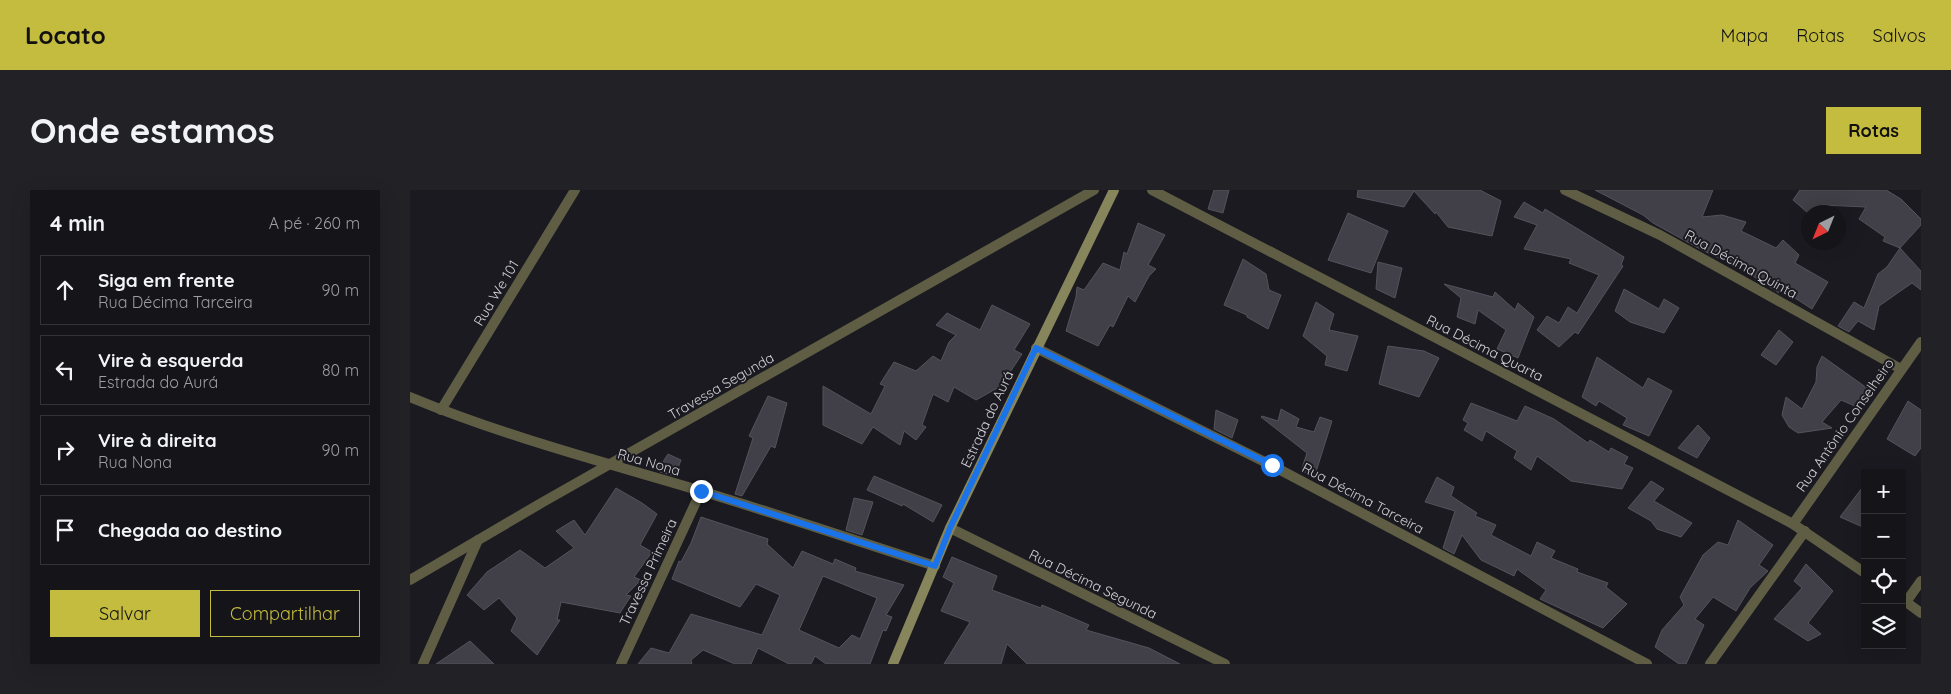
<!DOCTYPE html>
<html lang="pt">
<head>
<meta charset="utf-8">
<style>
  :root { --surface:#141419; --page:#212126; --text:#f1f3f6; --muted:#9d9ea2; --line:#333338; --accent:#c4bc3e }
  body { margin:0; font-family:Quicksand,sans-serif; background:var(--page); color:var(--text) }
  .controls { position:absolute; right:15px; bottom:15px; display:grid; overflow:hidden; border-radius:0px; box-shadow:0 5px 20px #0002 }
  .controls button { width:45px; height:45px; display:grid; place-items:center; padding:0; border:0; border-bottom:1px solid var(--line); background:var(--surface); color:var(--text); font:25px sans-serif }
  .compass { position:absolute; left:1391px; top:15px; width:45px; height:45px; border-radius:50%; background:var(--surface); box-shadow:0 5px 20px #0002; rotate:223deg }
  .stop { position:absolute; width:15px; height:15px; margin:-11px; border:4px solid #1a73e8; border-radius:50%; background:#fff }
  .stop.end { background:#1a73e8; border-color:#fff; box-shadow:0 1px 5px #0008 }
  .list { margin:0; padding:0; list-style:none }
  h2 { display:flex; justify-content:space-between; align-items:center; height:65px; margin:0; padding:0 20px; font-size:21px }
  h2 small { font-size:16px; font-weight:400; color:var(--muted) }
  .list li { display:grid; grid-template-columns:32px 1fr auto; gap:15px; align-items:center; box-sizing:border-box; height:70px; margin:0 10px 10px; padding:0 10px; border:1px solid var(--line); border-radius:0px }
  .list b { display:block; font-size:19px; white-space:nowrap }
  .list p { margin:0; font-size:16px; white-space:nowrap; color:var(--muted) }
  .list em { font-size:16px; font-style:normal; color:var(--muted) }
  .actions { display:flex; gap:10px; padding:15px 20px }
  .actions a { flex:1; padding:11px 0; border:1px solid var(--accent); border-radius:0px; text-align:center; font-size:18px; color:var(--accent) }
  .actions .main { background:var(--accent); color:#111 }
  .icon { flex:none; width:28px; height:28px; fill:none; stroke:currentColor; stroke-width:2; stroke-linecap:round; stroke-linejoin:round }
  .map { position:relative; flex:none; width:1511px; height:474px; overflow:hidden; border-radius:0px }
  header { display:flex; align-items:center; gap:30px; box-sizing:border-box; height:70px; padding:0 25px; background:var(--accent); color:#111 }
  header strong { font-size:24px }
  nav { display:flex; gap:28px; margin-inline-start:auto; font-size:18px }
  .intro { display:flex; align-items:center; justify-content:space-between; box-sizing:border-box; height:120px; padding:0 30px }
  h1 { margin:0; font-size:35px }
  .button { padding:12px 22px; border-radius:0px; background:var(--accent); color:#111; font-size:18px; font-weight:700 }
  main { display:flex; gap:30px; padding:0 30px }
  aside { flex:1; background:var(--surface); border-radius:0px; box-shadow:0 5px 20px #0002 }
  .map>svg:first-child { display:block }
</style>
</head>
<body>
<header>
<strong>Locato</strong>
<nav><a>Mapa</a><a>Rotas</a><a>Salvos</a></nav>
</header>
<div class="intro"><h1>Onde estamos</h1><a class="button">Rotas</a></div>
<main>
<aside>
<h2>4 min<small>A pé · 260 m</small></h2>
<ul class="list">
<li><svg class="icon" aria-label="ahead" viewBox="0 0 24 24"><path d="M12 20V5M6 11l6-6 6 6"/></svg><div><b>Siga em frente</b><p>Rua Décima Tarceira</p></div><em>90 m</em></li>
<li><svg class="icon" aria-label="left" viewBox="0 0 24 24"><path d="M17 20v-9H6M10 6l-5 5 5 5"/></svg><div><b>Vire à esquerda</b><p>Estrada do Aurá</p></div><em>80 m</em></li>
<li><svg class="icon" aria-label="right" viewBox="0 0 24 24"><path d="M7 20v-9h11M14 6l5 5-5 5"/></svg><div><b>Vire à direita</b><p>Rua Nona</p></div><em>90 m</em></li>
<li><svg class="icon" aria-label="arrive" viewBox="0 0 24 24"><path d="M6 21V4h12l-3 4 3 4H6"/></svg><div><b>Chegada ao destino</b></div></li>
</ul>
<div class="actions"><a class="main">Salvar</a><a>Compartilhar</a></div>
</aside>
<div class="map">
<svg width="1511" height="474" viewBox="0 0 1511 474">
  <rect width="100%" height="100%" fill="#1b1a21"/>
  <!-- building -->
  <g fill="#414048" stroke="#54535c" fill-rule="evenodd">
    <polygon points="804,0 819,0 813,23 798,19"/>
    <polygon points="948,0 1070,0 1091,11 1082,46 1038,37 1026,22 1025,24 1004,1 994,17 947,7"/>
    <polygon points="1185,0 1303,0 1292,27 1312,25 1336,32 1331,41 1366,58 1373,50 1389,65 1385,73 1418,92 1402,119 1371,99 1369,103 1329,77 1292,60 1243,33 1233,25"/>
    <polygon points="1390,0 1476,0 1491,9 1511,29 1511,35 1490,58 1473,51 1475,47 1449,29 1456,17 1413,15 1407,22 1398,23 1383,10"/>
    <polygon points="1114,12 1133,23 1135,19 1214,67 1211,75 1213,76 1168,144 1165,142 1149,157 1127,140 1137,126 1149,133 1158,117 1167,123 1189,85 1159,73 1161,69 1114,59 1127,35 1104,27"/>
    <polygon points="938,23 978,41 961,83 918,70"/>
    <polygon points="728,33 755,45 738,75 746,79 739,86 725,112 718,106 703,137 700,135 688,156 656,141 666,107 667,97 674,100 693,73 710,80 714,62 717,64"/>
    <polygon points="1490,58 1511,81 1511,100 1502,93 1469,116 1464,140 1448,131 1439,142 1428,136 1444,112 1454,118 1468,84 1477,77"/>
    <polygon points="833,69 856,84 859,100 871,105 858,139 837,127 837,125 814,115"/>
    <polygon points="968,72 992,78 985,108 966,99"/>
    <polygon points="1034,94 1083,107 1085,102 1105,120 1108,113 1124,127 1108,168 1087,159 1096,140 1068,120 1065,134 1047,127 1051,108"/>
    <polygon points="1214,99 1249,119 1254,109 1269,118 1254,143 1220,132 1205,121"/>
    <polygon points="906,112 924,124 919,140 948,146 937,181 915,175 917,166 893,146"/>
    <polygon points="582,115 620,134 604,160 612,164 591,196 566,210 544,197 538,212 523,204 512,235 516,237 506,250 494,241 490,255 463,237 452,254 413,235 413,196 461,224 475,196 470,194 484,172 506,181 523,166 531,171 539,152 546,145 526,135 537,123 570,140"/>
    <polygon points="1369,140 1383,152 1366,175 1351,165"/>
    <polygon points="978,156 1014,161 1029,168 1009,207 969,194"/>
    <polygon points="1412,166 1457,198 1445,216 1431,210 1412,232 1422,238 1388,243 1379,237 1372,225 1376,207 1392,219 1406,192 1407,177"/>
    <polygon points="1187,167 1233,198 1238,188 1262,201 1239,246 1213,235 1217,228 1189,211 1186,216 1172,207"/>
    <polygon points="358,206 377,213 365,258 361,256 332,306 325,304 343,248 339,246"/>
    <polygon points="1498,211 1511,220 1511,258 1505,266 1477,249"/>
    <polygon points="1061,213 1107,231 1115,216 1144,229 1178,253 1180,250 1199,262 1201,258 1218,267 1214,274 1223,278 1212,299 1161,291 1127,266 1121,280 1104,268 1107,261 1076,241 1072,251 1054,240 1058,233 1053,230"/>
    <polygon points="871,219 889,229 886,237 904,242 910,227 922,231 905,285 891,281 897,263 851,227 852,226 868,231"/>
    <polygon points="806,220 828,230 822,248 804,239"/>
    <polygon points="1288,235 1300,248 1287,268 1268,258"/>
    <polygon points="258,264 271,270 265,286 247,281"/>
    <polygon points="464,286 532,315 523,332 493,314 492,316 457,300"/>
    <polygon points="1027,287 1044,297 1041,306 1067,323 1065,326 1086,335 1081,345 1121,366 1127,352 1145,361 1141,368 1168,379 1167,382 1198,393 1196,397 1217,414 1193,438 1130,409 1136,400 1107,379 1104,386 1071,370 1052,345 1044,364 1033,358 1045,321 1015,312"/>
    <polygon points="1241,291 1254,299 1244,311 1282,333 1271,347 1247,339 1241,331 1218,318"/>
    <polygon points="1455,294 1455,338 1430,327"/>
    <polygon points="206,298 232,313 247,324 230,355 242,362 224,387 231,390 216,405 221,406 210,423 151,412 147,430 150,430 127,465 101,441 107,428 89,408 74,420 57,405 77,382 110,360 135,378 164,358 146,341 164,330 175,345"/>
    <polygon points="444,308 463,312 452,345 436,340"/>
    <path d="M291,327L358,349L357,354L383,378L392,361L423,374L425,369L446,378L445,381L494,395L476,425L482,427L476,441L473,440L460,474H416L405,466L401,474H379L348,458L341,474H325L293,460L281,470L282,474H228L241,458L259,463L281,424L352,445L370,405L346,394L330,417L262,389L269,371L271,372L281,353ZM413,386L467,408L450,449L442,445L429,458L389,440Z"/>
    <polygon points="1328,330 1363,355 1349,375 1358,381 1340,398 1326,421 1303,407 1285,429 1294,435 1276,474 1269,474 1245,457 1252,440 1274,415 1270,407 1293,365 1308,352 1318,355"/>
    <polygon points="542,367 587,386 582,400 631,418 632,415 679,435 676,440 739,458 770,474 617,474 597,454 591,474 534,474 560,432 531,421 544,393 533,387"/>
    <polygon points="1396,374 1423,401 1398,433 1411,444 1398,451 1364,429 1392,398 1384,391"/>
    <polygon points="60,451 84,474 26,474"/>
  </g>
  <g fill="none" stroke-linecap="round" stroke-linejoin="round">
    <!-- street -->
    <g stroke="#5f5e45" stroke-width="10">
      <polyline points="742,0 1383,334 1455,383"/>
      <polyline points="1155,0 1250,45 1491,179"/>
      <polyline points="626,158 861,275 1237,474"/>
      <path d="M0,207C94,246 194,272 291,301C370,325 447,351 525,376"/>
      <polyline points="31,220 165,0"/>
      <polyline points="1383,334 1511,152"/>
      <polyline points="540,338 815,474"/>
      <polyline points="0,390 133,312 684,0"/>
      <polyline points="1492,409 1511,423"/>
      <polyline points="1496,412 1511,391"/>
      <polyline points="13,474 68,350"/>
      <polyline points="211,474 291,301"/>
      <polyline points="1300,474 1395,341"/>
    </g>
    <!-- secondary -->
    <polyline stroke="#87855b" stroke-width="10" points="483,474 540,338 704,0"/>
  </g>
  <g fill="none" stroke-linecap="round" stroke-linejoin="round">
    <!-- route -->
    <polyline stroke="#1a73e8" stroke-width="6" points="291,301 525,376 540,338 626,158 862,275"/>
  </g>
  <g text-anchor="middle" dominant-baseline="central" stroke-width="4" stroke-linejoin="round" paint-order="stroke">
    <!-- street labels -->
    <g font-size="14" fill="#d1d0d5" stroke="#1b1a21">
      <text transform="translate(1331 74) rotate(29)">Rua Décima Quinta</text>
      <text transform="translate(86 103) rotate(-59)">Rua We 101</text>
      <text transform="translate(1075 158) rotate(27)">Rua Décima Quarta</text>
      <text transform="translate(311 196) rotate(-30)">Travessa Segunda</text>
      <text transform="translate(577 229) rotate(-65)">Estrada do Aurá</text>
      <text transform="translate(1435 235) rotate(-55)">Rua Antônio Conselheiro</text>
      <text transform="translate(239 272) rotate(16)">Rua Nona</text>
      <text transform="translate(953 308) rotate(28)">Rua Décima Tarceira</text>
      <text transform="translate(238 382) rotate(-65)">Travessa Primeira</text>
      <text transform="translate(683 394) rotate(26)">Rua Décima Segunda</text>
    </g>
  </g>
</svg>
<div class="controls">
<button>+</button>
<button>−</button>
<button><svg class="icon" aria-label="locate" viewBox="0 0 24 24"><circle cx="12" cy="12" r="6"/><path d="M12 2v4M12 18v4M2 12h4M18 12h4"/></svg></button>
<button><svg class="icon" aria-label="layers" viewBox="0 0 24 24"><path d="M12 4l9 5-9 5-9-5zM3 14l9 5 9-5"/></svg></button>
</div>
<svg class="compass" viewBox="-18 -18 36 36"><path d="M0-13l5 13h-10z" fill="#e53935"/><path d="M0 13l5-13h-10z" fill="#9d9ea2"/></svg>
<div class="stop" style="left:862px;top:275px"></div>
<div class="stop end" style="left:291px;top:301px"></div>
</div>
</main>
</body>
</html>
